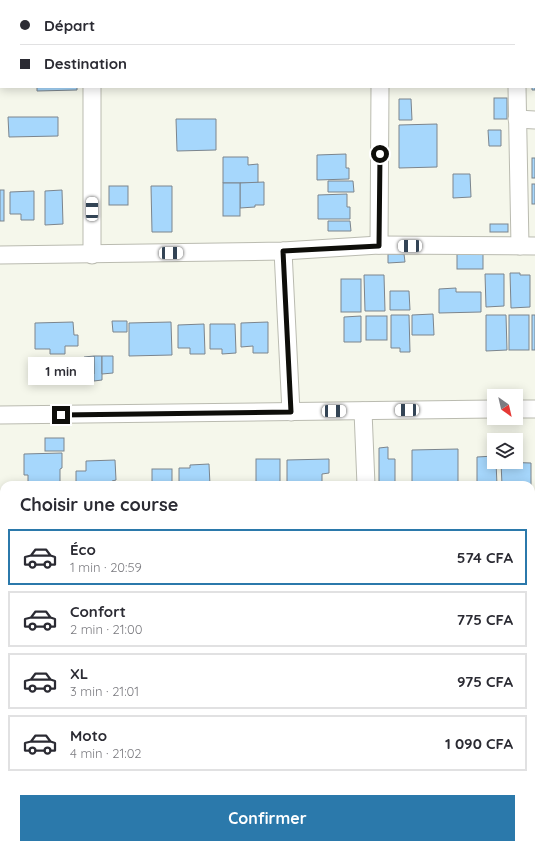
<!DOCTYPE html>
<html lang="fr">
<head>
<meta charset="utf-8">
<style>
	body { margin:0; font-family:Quicksand,sans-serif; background:#f2f2f3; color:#2b2b33; height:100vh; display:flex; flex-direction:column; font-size:15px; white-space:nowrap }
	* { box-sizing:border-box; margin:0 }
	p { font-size:13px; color:#7c7c81 }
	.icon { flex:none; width:22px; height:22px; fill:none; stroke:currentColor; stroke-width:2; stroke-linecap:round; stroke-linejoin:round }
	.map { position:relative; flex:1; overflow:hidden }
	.sheet { position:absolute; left:0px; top:481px; width:535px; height:368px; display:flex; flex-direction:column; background:#fff; border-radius:12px 12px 0 0; box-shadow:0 2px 10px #0003 }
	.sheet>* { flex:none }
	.banner { position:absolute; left:0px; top:0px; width:535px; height:88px; box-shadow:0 2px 10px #0003; display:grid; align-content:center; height:88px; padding:0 20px; background:#fff }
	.needle { width:26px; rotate:146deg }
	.controls { position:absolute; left:487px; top:389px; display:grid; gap:8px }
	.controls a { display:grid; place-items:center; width:36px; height:36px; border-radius:0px; background:#fff; box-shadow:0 2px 10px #0003; font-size:20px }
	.end { position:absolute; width:18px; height:18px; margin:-9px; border:5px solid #0e0e0a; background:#fff; box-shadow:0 0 0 2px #fff }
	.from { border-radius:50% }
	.bubble { position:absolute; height:28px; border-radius:0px; background:#fff; box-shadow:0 2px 10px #0003; font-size:13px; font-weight:700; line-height:28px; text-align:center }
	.car { position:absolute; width:12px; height:24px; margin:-12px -6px; border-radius:5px; box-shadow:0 0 3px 1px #0007; background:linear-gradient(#fff 24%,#345 0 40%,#fff 0 76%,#345 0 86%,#fff 0) }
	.banner b { display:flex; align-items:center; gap:14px; height:38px; font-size:15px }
	.banner b+b { border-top:1px solid #e1e1e2 }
	.banner i { width:10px; height:10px; background:#2b2b33 }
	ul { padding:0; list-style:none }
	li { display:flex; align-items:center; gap:12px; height:56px; margin:0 8px 6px; padding:0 12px; border:2px solid #e1e1e2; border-radius:0px }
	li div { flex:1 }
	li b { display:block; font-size:15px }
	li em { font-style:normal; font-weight:700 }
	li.active { border-color:#2b79ab }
	li>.icon { width:36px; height:36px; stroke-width:1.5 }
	h2 { padding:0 20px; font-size:18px; line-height:48px }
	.primary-button { display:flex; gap:8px; margin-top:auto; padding:8px 20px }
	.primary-button a { flex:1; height:46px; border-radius:0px; background:#2b79ab; color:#fff; font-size:16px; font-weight:700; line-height:46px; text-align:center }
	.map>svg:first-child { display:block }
	.building { fill:#a6d7fc; stroke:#7c858d }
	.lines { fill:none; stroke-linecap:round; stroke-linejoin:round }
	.minor-casing { stroke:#babbb0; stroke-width:19 }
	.minor { stroke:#fff; stroke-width:17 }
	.route { stroke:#0e0e0a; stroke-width:5 }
</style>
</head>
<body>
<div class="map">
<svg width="535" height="849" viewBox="0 0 535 849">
	<rect width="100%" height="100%" fill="#f5f7eb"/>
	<!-- building -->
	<g class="building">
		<rect x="343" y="0" width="56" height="1"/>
		<path d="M0 2H1L0 42Z"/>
		<path d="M534 13H535L534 42Z"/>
		<path d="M534 59 535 90H532V87H534Z"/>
		<path d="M37 87H77V90L37 91Z"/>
		<rect x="494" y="98" width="13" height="21"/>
		<path d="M399 99H411L412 120H399Z"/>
		<path d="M8 117H58V136L9 137Z"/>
		<path d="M176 119H216V150L177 151Z"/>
		<path d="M437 124V167L399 168V125Z"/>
		<path d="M488 130H501V146H489Z"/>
		<path d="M346 154V168H349V179L317 180V155Z"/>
		<path d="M223 157H248V165L258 164V183H223Z"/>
		<rect x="532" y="158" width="3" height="20"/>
		<path d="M453 174H470L471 197 453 198Z"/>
		<path d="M328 181H353L354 192H328Z"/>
		<path d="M264 182V205H255V207L240 208V183Z"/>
		<rect x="223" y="183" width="17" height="33"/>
		<rect x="532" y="184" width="3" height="20"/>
		<rect x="109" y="186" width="19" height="19"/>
		<path d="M151 186H172V232H152Z"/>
		<rect x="0" y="190" width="4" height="31"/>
		<path d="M62 190 63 224 45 225V191Z"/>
		<path d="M34 191V220H21V214H10V192Z"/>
		<path d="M347 194V207H350V219H318V195Z"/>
		<path d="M328 221H350L351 231H328Z"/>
		<rect x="490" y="224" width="18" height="8"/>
		<path d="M388 254H404L405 262 388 263Z"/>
		<rect x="457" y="254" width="26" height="15"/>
		<path d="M510 273H520V275H530V307L511 308Z"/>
		<path d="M485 274H504V306L486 307Z"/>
		<path d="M364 275H384L385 311H365Z"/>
		<rect x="341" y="279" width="20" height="33"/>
		<path d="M456 288V292H481V312L439 313V289Z"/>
		<path d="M390 291H409L410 310H390Z"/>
		<path d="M433 314 434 335H412V315Z"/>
		<path d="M391 315H409L410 352H400V348H391Z"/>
		<path d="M486 315H506L507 350 486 351Z"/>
		<rect x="509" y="315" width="20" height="35"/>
		<rect x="532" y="315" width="3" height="35"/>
		<path d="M361 316V342H344V317Z"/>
		<rect x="366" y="316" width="21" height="24"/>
		<path d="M112 321H127V332H113Z"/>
		<path d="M73 322 74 335H78V346H65V354H50V349H35V323Z"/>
		<path d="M171 322 172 355 129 356V323Z"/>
		<path d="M268 322V353H253V346L241 347V323Z"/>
		<path d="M204 324 205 354H190V348H178V325Z"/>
		<path d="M210 324H235L236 353 222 354V349H210Z"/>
		<path d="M94 356H102V380L94 381Z"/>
		<path d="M94 356V374H84V357Z"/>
		<path d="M102 356H113V373L102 374Z"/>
		<path d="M33 366H41V380L33 381Z"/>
		<rect x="45" y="438" width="19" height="13"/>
		<path d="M388 447V459H395V485H379V448Z"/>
		<path d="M458 449V485H412V450Z"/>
		<path d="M62 453V468L60 469V485H28V475H24V454Z"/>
		<path d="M494 456V462H496L497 485H477V457Z"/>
		<rect x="256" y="459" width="24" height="26"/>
		<path d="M329 459V473L322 474V485H287V460Z"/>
		<path d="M115 460 116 480 112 481V485H76V471H86V461Z"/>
		<path d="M501 462 531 463V485H502Z"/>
		<path d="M209 464 210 485H179V468H190V465Z"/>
		<rect x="152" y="469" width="20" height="16"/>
		<rect x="531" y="567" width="4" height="17"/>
		<rect x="0" y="599" width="4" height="16"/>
		<rect x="531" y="617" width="4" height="19"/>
		<rect x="531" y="636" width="4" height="21"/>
		<rect x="531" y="709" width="4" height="16"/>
		<path d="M0 721 4 725V749L0 753Z"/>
		<rect x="531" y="734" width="4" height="20"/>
		<rect x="531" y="806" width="4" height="17"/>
		<path d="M531 830H535V848H519V845H531Z"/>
		<rect x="7" y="845" width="57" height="4"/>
		<rect x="228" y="845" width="19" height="4"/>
		<path d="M329 845H354V849H325L329 848Z"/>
		<rect x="377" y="845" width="18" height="4"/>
		<rect x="430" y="845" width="15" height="3"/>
		<rect x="454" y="845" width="27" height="3"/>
		<rect x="198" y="846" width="28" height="3"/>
	</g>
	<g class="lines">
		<defs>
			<g id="minor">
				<path d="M92 0V1"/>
				<path d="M517 0V1"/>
				<path d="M517 87 520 246"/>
				<path d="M517 119 535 120"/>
				<path d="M379 245 380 87"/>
				<path d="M283 251 291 412"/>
				<path d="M0 255 283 251 379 245 535 246"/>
				<path d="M92 255V87"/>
				<path d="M516 409H535"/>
				<path d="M363 411 366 485"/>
				<path d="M0 415 494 409"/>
				<path d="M531 561H535"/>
				<path d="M0 563H4"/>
				<path d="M531 679H535"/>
				<path d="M0 683H4"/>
				<path d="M531 798H535"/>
				<path d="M168 845V849"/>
				<path d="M286 845V849"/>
			</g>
		</defs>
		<!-- minor casing -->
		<use href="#minor" class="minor-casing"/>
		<!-- minor -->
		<use href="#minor" class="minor"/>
	</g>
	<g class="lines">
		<!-- route -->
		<path class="route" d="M61 415 291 412 283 251 379 246 380 154"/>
	</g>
</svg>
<div class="controls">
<a><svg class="needle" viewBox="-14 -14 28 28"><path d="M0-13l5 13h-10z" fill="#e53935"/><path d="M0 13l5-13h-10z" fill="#7c7c81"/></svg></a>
<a><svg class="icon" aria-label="layers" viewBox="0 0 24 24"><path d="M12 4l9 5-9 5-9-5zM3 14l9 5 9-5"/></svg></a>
</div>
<i class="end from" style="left:380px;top:154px"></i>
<i class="end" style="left:61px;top:415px"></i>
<div class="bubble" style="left:28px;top:357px;width:66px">1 min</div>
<i class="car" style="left:92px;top:209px;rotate:0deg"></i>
<i class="car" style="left:410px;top:246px;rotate:270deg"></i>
<i class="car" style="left:171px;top:253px;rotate:89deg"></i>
<i class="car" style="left:407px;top:410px;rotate:269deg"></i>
<i class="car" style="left:334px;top:411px;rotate:89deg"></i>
<div class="banner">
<b><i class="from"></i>Départ</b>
<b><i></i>Destination</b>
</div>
<section class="sheet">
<h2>Choisir une course</h2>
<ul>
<li class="active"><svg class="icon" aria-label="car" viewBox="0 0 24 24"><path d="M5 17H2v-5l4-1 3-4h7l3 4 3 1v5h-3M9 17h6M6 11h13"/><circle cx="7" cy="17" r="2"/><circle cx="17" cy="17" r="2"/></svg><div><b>Éco</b><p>1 min · 20:59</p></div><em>574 CFA</em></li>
<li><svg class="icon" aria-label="car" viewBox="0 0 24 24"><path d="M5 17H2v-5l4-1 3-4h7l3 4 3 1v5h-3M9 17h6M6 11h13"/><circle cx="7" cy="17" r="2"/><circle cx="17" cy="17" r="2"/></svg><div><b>Confort</b><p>2 min · 21:00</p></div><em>775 CFA</em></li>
<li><svg class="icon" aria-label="car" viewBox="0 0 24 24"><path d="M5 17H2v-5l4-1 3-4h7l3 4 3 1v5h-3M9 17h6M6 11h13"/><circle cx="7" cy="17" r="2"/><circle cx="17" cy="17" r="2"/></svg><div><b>XL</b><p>3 min · 21:01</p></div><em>975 CFA</em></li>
<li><svg class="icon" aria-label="car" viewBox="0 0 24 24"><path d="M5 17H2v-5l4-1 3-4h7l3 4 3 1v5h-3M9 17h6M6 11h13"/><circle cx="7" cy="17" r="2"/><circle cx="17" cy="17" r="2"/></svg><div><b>Moto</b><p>4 min · 21:02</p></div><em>1 090 CFA</em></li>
</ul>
<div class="primary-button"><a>Confirmer</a></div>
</section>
</div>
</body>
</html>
